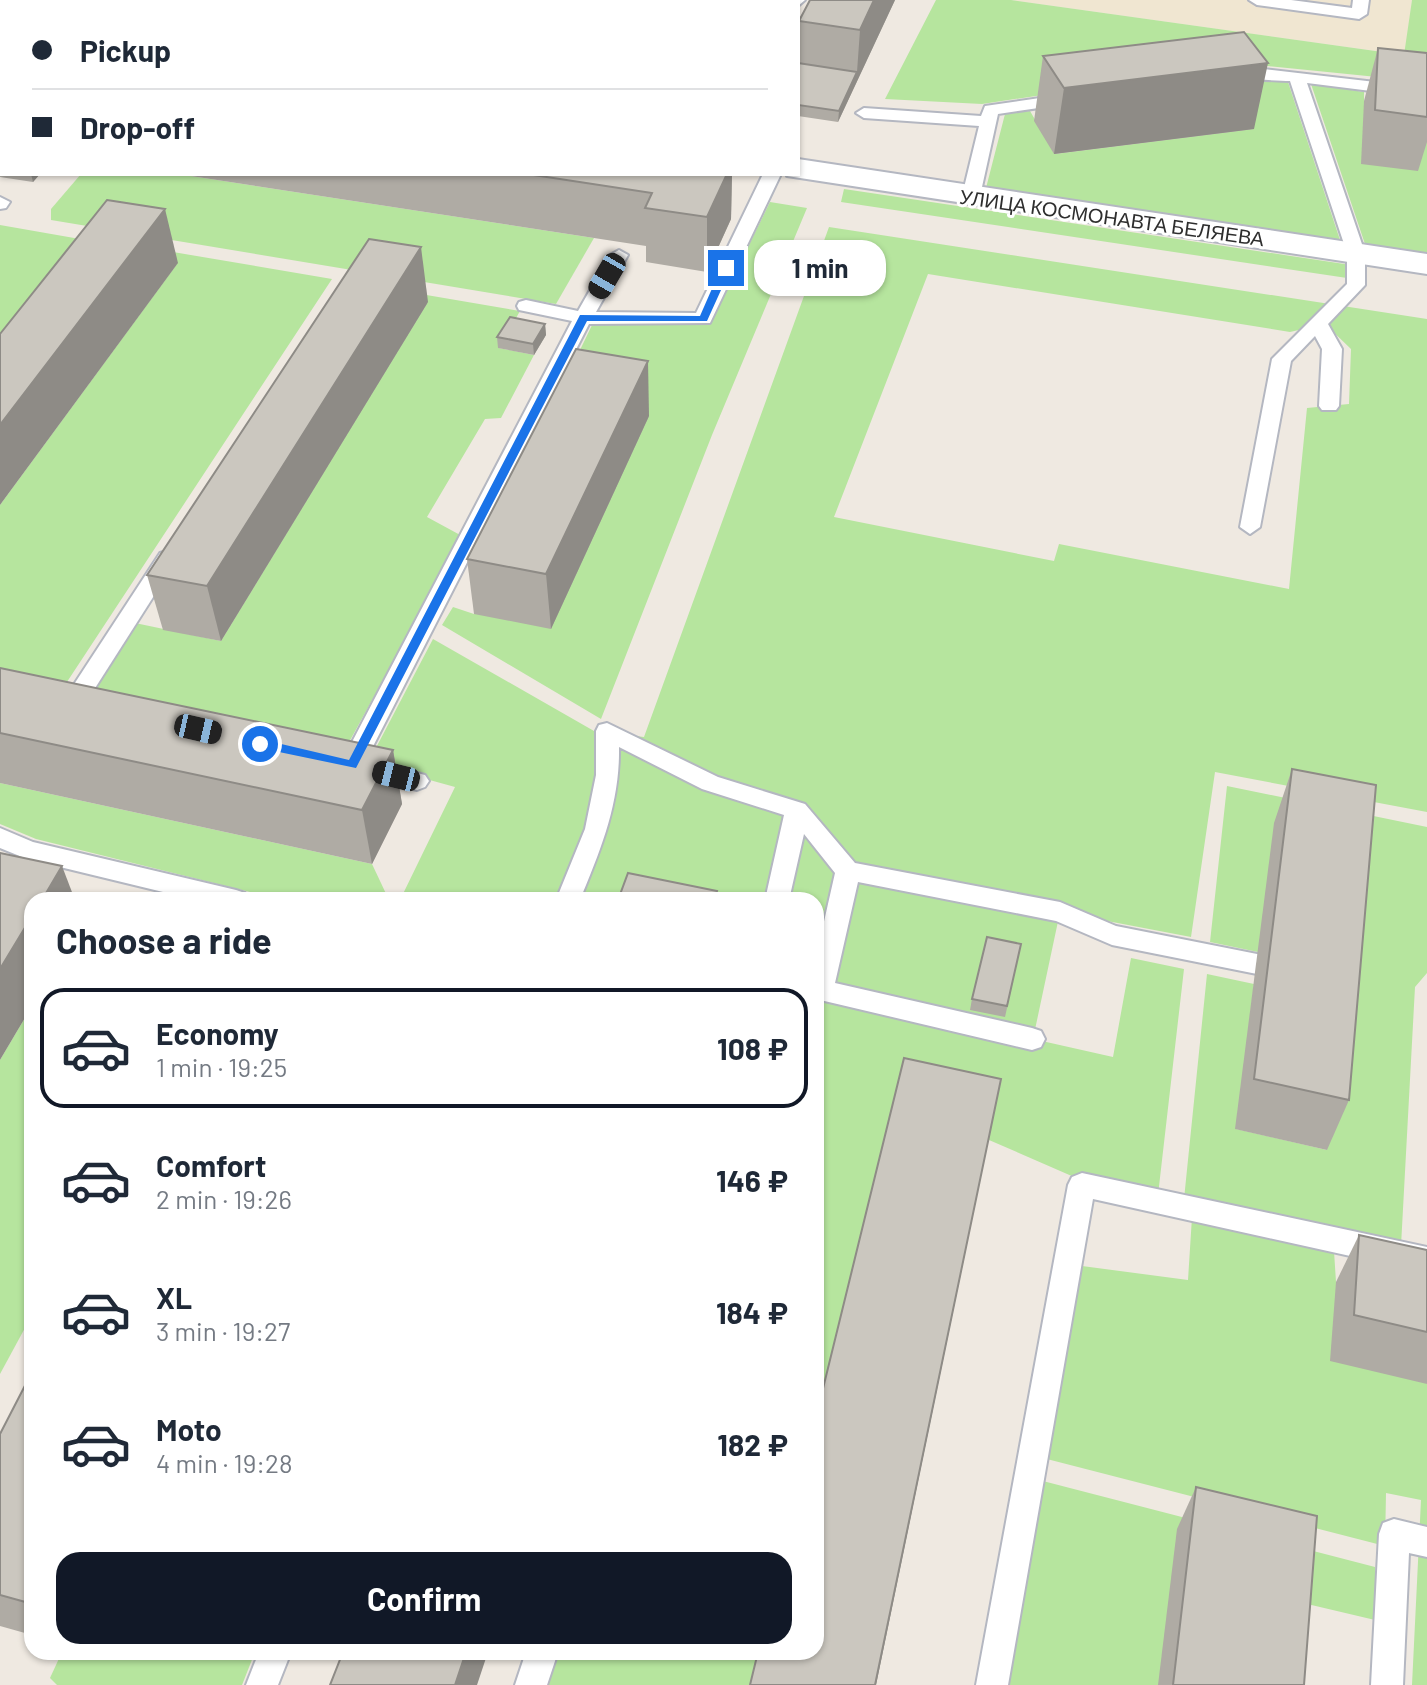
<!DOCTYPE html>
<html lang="en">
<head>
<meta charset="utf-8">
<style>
	body { margin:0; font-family:Barlow,sans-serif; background:#f2f2f3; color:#1f2937; height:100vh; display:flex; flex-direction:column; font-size:30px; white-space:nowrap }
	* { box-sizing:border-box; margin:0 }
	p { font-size:26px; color:#747a83 }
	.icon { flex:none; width:44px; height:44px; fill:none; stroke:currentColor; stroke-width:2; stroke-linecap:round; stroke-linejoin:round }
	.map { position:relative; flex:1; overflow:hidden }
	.side { position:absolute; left:24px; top:892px; width:800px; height:768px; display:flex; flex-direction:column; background:#fff; border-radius:24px; box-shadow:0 2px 6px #0004 }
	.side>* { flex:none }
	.top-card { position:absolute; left:0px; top:0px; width:800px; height:176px; box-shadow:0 2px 6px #0004; display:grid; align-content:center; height:176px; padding:0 32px; background:#fff }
	.end { position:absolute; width:36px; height:36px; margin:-18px; border:10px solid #1a73e8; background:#fff; box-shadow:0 0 0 4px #fff }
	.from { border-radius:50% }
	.bubble { position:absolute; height:56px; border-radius:24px; background:#fff; box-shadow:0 2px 6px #0004; font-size:26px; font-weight:700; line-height:56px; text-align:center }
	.car { position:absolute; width:24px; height:48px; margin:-24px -12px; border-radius:10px; box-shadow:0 0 6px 2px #0007; background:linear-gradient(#222 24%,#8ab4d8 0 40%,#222 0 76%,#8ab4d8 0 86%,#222 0) }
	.top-card b { display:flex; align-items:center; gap:28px; height:76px; font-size:30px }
	.top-card b+b { border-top:2px solid #e0e1e3 }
	.top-card i { width:20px; height:20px; background:#1f2937 }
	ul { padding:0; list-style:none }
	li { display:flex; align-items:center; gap:24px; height:120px; margin:0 16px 12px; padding:0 16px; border:4px solid transparent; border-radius:24px }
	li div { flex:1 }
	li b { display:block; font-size:30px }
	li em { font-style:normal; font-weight:700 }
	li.selected { border-color:#111827 }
	li>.icon { width:72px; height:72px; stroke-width:1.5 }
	h2 { padding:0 32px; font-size:36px; line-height:96px }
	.button { display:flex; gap:16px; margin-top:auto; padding:16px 32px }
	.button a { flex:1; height:92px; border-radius:24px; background:#111827; color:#fff; font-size:32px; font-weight:700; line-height:92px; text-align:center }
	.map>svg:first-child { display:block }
	.education { fill:#f0e6d1 }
	.green { fill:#b6e59e; fill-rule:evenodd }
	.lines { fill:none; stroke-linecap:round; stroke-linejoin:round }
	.service-casing { stroke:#b4b7c1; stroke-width:4 }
	.minor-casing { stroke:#b4b7c1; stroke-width:4 }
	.service { fill:#fff; fill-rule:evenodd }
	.minor { fill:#fff; fill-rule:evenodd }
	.wall { fill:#afaba4 }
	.shaded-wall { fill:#8e8b86 }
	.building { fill:#cbc7bf; stroke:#8e8b86; stroke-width:2 }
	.route { fill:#1a73e8 }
	.labels { text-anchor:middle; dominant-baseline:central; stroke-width:6; stroke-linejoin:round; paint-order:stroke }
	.far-street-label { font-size:20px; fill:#2e2e2e; stroke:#fff }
</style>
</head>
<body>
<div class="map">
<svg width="1427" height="1685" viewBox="0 0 1427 1685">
	<rect width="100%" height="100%" fill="#efe9e1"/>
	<!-- education -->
	<path class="education" d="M1011 0H1412L1405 55Z"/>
	<!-- green -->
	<g class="green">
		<path d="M936 0H1011L1404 55 1412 0H1427V82L1248 64 982 104 885 99Z"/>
		<path d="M1246 79 1288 82 1340 240 986 188 1005 114 1030 111 1055 154 1253 129Z"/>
		<path d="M1311 84 1364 92V101L1427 137V253L1365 244Z"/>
		<path d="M81 174H178L594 238 556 304 51 220V209Z"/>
		<path d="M844 189 1351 265 1347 278 841 202Z"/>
		<path d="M770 202 807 208 712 435 601 719 442 625 453 607 474 614 555 402 593 323 710 324Z"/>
		<path d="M0 225 97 242 0 367Z"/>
		<path d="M829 227 1427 319V812L1215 772 1191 937 1060 912 1033 1039 1113 1057 1131 958 1184 969 1158 1195 1074 1177 989 1140 816 1450V900H400L455 787 368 763 433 639 594 731 644 737ZM928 274 1290 332 1325 324 1351 349 1349 404 1307 408 1289 589 1059 544 1054 561 834 517Z"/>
		<path d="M120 243 332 279 63 688 0 754V505L177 264Z"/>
		<path d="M362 284 520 311 499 348 534 355 501 418 485 419 427 517 462 536 342 755 89 695 135 623 221 641 427 302Z"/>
		<path d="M0 783 372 864 389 900H282L36 839 0 824Z"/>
		<path d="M1227 786 1427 827V973L1415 987 1401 1246 1184 1199 1207 974 1254 984 1236 1129 1327 1150 1258 952 1210 942Z"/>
		<path d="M32 1006V1315L0 1374V1060Z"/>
		<path d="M1192 1217 1334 1251 1336 1282 1427 1384V1685H1412L1421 1500 1386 1493 1385 1546 1043 1458 1082 1266 1188 1280Z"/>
		<path d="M1039 1480 1375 1567V1620L1303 1603 1158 1685H1002Z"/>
		<path d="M62 1652H255L242 1685H57L50 1678Z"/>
		<path d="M551 1652H767L759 1685H540Z"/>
	</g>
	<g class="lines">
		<defs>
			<g id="service">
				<path d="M789 0H805L798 6V2Z"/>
				<path d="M1249 0H1291L1352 8 1353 0H1369L1367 14 1359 19 1257 5Z"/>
				<path d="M1247 67 1427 88V98L1307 83 1365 253V285L1328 324 1342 349 1339 406 1336 410H1322L1319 406 1322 349 1315 336 1291 361 1260 527 1250 534 1240 527 1272 359 1347 284V253L1290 81C1276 80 1233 80 1226 74L1228 71Z"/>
				<path d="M1067 94 1075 99 1073 103 998 114 980 196 971 201 962 196 979 126 864 118 856 113 864 108 981 116 985 106Z"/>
				<path d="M763 174H781L710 323 589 324 366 760 425 775 429 781 425 787 417 790 344 771 340 765 572 321 519 310 517 306 519 302 526 300 578 311 610 255 619 250 628 255 596 312 696 313Z"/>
				<path d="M0 197 10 202 6 208 0 209Z"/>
				<path d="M167 551 174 553 178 558 83 707H67L64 701 67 695 160 553Z"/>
				<path d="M607 723 718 777 805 804 855 863 1060 902 1116 926 1257 954 1266 957 1270 964 1266 971 1257 974 1112 945 1056 921 858 882 835 983 1032 1028 1041 1031 1045 1039 1041 1047 1032 1050 816 999V957L835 873 804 834 789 900H765L784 815 702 789 619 747C620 803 601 849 580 900H556L585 829 596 775V731L599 725Z"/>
				<path d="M0 828 33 842 236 890 245 893 248 900H196L27 859 0 848Z"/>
				<path d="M1082 1173 1427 1247V1273L1093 1199 1008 1685H976L1068 1185 1072 1177Z"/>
				<path d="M1394 1519 1427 1527V1557L1409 1553 1403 1685H1371L1379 1534 1383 1523Z"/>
				<path d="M259 1652H291L278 1685H246Z"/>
				<path d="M526 1652H558L547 1685H515Z"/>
			</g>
			<g id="minor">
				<rect x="0" y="41" width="2" height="18"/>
				<path d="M798 159 1427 254V274L787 176 798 174Z"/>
			</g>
		</defs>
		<!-- service casing -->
		<use href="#service" class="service-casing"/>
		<!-- minor casing -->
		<use href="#minor" class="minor-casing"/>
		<!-- service -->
		<use href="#service" class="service"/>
		<!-- minor -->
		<use href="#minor" class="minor"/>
	</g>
	<!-- wall -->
	<g class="wall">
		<path d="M70 0H130L128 2H71Z"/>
		<path d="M200 0H528L542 2H201Z"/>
		<path d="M895 0 838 122 798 116 799 21Z"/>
		<path d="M1378 48 1427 53V142L1418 171 1361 164 1364 101Z"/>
		<path d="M1043 56 1254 129 1054 154 1034 121Z"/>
		<path d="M2 74V174H40L33 182 0 177V77Z"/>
		<path d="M178 174H732L731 219 707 272 646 262V246Z"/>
		<path d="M428 302 221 641 163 630 147 575Z"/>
		<path d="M545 324 546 335 534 355 498 348 497 337Z"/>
		<path d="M649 416 551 629 474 614 467 559Z"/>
		<path d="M0 669 393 750 402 804 372 864 0 783Z"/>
		<path d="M1292 769 1349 1100 1327 1150 1235 1129 1274 823Z"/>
		<path d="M1021 944 1005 1017 970 1010 972 999Z"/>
		<path d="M1359 1235 1427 1250V1384L1330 1361 1336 1282Z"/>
		<path d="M32 1372V1635L0 1626V1434Z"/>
		<path d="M1196 1487 1304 1685H1158L1177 1529Z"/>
	</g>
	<!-- shaded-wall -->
	<g class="shaded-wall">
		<path d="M115 0H130L128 2H115Z"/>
		<path d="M874 0H895L838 122 839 111 857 72 860 30Z"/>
		<path d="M1268 63 1254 129 1054 154 1064 88Z"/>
		<path d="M31 174H40L33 182Z"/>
		<path d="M727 174H732L731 219 707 272V217Z"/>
		<path d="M165 209 178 263 0 505V425Z"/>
		<path d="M421 247 428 302 221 641 207 586Z"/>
		<path d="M545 324 546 335 534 355 533 344Z"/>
		<path d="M648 361 649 416 551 629 546 574Z"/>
		<path d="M393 750 402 804 372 864 362 810Z"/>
		<path d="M62 866 75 900H42Z"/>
		<path d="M32 916V1006L0 1060V969Z"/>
		<path d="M1001 1079 876 1685H875Z"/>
		<path d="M466 1652H488L477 1685H455Z"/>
	</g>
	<!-- building -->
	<g class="building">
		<path d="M339 0H528L542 2H352Z"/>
		<path d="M810 0H874L860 30 799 21Z"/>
		<path d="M1244 32 1268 63 1064 88 1043 56Z"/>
		<path d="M1378 48 1427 53V117L1375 110Z"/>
		<path d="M798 63 857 72 839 111 798 105Z"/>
		<path d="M2 74V108L0 107V77Z"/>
		<path d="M0 148 2 149V166H0Z"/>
		<path d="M527 174H727L707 217 645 208 652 193Z"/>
		<path d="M107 200 165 209 0 425V334Z"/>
		<path d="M369 239 421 247 207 586 147 575Z"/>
		<path d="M510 317 545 324 533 344 497 337Z"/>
		<path d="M576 349 648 361 546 574 467 559Z"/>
		<path d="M0 668 393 750 362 810 0 733Z"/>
		<path d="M1292 769 1376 785 1349 1100 1254 1079Z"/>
		<path d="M0 853 62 866 42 900H32V916L0 969Z"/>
		<path d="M628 873 717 891 714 900H618Z"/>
		<path d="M987 937 1021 944 1007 1006 972 999Z"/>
		<path d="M904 1058 1001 1079 875 1685H750L758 1652H816V1417Z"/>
		<path d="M1359 1235 1427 1250V1332L1354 1315Z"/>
		<path d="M32 1372V1598L29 1603 0 1595V1434Z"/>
		<path d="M1196 1487 1317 1516 1304 1685H1173Z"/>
		<path d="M343 1652H466L455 1685H330Z"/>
	</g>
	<!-- route -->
	<path class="route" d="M726 265 731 268 707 321H587L356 768 255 747 254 744 260 739 349 760 580 315 700 316 721 268Z"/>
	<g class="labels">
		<!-- far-street labels -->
		<g class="far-street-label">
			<text transform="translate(1112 217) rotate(8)">УЛИЦА КОСМОНАВТА БЕЛЯЕВА</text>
		</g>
	</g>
</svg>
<i class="end from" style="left:260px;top:744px"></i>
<i class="end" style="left:726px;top:268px"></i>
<div class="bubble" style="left:754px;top:240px;width:132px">1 min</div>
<i class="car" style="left:607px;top:276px;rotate:210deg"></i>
<i class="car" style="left:198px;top:729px;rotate:103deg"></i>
<i class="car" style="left:396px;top:776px;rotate:284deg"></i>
<div class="top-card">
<b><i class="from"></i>Pickup</b>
<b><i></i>Drop-off</b>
</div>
<section class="side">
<h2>Choose a ride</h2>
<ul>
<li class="selected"><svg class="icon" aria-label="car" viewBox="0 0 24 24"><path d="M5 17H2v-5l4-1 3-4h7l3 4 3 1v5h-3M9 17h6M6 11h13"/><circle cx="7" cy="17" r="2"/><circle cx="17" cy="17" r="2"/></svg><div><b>Economy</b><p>1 min · 19:25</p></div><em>108 ₽</em></li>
<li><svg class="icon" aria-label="car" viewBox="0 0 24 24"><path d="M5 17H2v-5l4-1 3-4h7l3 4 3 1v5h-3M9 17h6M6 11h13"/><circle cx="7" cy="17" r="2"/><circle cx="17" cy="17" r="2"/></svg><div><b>Comfort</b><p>2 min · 19:26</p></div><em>146 ₽</em></li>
<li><svg class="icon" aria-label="car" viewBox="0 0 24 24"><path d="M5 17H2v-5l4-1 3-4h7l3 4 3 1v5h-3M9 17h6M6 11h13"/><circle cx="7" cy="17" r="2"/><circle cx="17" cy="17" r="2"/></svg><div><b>XL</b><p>3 min · 19:27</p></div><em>184 ₽</em></li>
<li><svg class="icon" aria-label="car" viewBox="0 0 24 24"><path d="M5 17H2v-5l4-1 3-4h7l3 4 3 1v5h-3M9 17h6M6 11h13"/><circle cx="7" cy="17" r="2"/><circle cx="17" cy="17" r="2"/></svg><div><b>Moto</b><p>4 min · 19:28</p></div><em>182 ₽</em></li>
</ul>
<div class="button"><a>Confirm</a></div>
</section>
</div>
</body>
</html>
